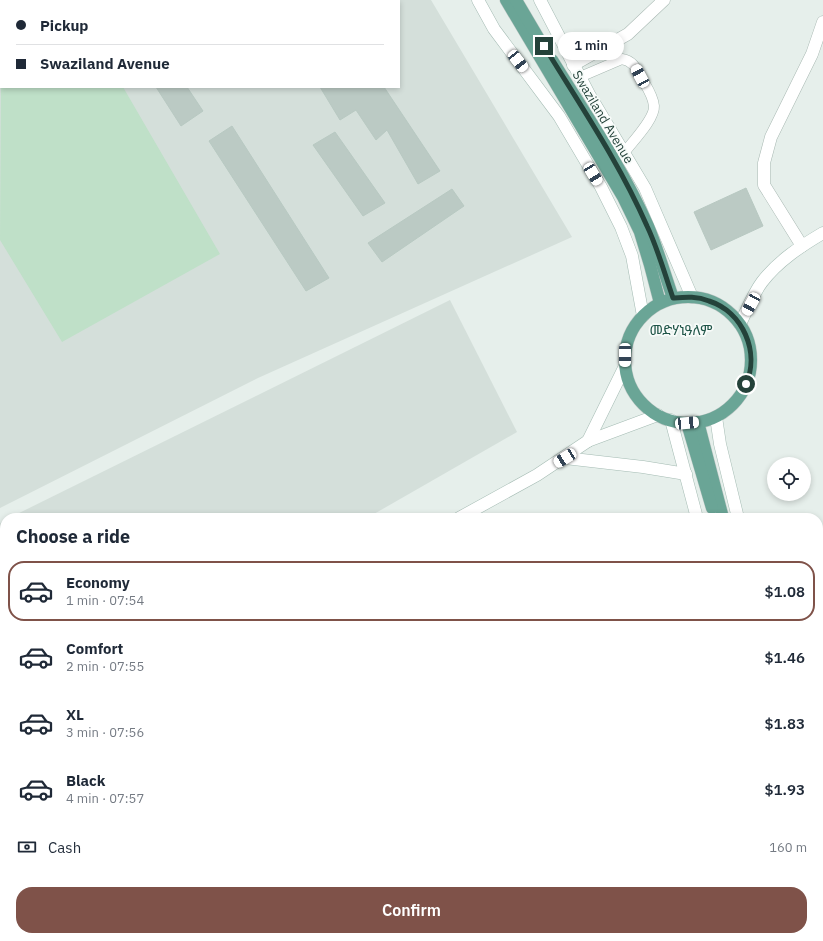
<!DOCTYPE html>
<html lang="en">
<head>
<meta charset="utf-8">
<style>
	body { margin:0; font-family:"IBM Plex Sans","Noto Sans Ethiopic",sans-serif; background:#f6f6f7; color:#1f2937; height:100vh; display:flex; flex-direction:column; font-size:15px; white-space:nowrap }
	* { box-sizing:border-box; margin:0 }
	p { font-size:13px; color:#747a83 }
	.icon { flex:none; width:22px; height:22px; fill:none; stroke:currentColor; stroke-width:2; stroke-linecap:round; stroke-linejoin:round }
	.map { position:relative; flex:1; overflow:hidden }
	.side { position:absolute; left:0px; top:513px; width:823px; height:428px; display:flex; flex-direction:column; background:#fff; border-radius:16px 16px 0 0; box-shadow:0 2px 6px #0003 }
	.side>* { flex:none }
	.banner { position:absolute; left:0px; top:0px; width:400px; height:88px; box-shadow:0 2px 6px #0003; display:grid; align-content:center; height:88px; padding:0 16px; background:#fff }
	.controls { position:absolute; left:767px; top:457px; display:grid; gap:8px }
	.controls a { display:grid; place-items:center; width:44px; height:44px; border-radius:50%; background:#fff; box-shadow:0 2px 6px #0003; font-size:20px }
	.end { position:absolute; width:18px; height:18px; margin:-9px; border:5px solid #24423a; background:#fff; box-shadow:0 0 0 2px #fff }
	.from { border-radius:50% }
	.bubble { position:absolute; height:28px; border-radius:14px; background:#fff; box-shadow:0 2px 6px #0003; font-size:13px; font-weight:600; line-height:28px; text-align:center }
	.car { position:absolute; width:12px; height:24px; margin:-12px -6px; border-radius:5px; box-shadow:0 0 3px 1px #0007; background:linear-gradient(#fff 24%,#345 0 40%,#fff 0 76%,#345 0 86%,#fff 0) }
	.banner b { display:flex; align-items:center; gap:14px; height:38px; font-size:15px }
	.banner b+b { border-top:1px solid #e0e1e3 }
	.banner i { width:10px; height:10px; background:#1f2937 }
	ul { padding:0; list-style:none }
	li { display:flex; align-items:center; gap:12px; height:60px; margin:0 8px 6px; padding:0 8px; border:2px solid transparent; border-radius:16px }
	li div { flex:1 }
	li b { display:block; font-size:15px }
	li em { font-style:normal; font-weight:600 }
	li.selected { border-color:#7f5249 }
	li>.icon { width:36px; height:36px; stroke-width:1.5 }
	h2 { padding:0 16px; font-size:18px; line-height:48px }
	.pay { display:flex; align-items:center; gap:10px; height:44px; padding:0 16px; font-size:15px }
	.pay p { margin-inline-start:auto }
	.action { display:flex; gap:8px; margin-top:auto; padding:8px 16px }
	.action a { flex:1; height:46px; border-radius:16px; background:#7f5249; color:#fff; font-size:16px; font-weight:600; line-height:46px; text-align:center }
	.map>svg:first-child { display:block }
	.built { fill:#d4dfda; fill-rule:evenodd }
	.green { fill:#bfe0c8 }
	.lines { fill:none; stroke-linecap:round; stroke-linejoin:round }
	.river { stroke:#8ec9d4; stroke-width:31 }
	.building { fill:#bbcac4; stroke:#b8c9c2 }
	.lane-casing { stroke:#a8b8b2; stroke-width:11 }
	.street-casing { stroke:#a8b8b2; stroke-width:13 }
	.secondary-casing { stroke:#a4bbb3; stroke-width:13 }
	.primary-casing { stroke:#c2cac8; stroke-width:13 }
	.lane { stroke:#fff; stroke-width:10 }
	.street { stroke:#fff; stroke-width:12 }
	.secondary { stroke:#fff; stroke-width:12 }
	.primary { stroke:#6aa596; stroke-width:12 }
	.route { stroke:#24423a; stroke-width:5 }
	.labels { text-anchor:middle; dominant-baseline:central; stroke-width:3.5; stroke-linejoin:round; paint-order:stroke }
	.street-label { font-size:13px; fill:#24423a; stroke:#f7fbf9 }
	.neighbourhood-label { font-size:14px; fill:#1f5548; stroke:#f7fbf9 }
</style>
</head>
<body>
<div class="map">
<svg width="823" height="941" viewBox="0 0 823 941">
	<rect width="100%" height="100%" fill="#e6efeb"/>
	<!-- built -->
	<g class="built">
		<path d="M0 0H431L572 237 258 378 0 508ZM1 1H399V87H1Z"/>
		<path d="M450 300 517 432 367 518H9Z"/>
		<path d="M5 520V624L0 626V523Z"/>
	</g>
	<!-- green -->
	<path class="green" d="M1 80V87H123L220 254 62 342 0 240Z"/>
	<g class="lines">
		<!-- river -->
		<g class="river">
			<path d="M818 577 823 547"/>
			<path d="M498 941 499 936"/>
		</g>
	</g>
	<!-- building -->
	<g class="building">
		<path d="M156 87H187L203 111 181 126Z"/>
		<path d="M320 87H384L440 171 418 184 387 130 376 140 356 110 340 120Z"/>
		<path d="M232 126 329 278 306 291 209 141Z"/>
		<path d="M335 132 385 203 363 216 313 145Z"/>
		<path d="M746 188 763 226 711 250 694 212Z"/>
		<path d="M452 189 464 206 382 262 368 243Z"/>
	</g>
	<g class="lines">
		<defs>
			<path id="lane" d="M580 77 622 59C633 61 636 68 641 77 646 86 653 95 654 106 655 119 632 142 624 153"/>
			<g id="street">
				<path d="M573 65 628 34 664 0"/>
				<path d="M802 246 764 185V163L771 137 812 54 823 22"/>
				<path d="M0 876 5 889"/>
				<path d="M24 936 26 941"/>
				<path d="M156 936 158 941"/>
				<path d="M400 937 401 941"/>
				<path d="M202 941 212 936"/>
			</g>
			<g id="secondary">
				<path d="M478 0 494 29 559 116 601 187 621 227 632 256 643 316"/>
				<path d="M540 0 589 94 645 188 692 297"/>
				<path d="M740 324C747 310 753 294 762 282 778 261 801 246 823 233"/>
				<path d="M716 417 720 444 738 518"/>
				<path d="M671 420 697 518"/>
				<path d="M588 441 625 366"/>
				<path d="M565 458 643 467 686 474"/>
				<path d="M459 518 537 475 588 441 658 415"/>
				<path d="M818 726 823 735"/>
				<path d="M0 731 5 730"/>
				<path d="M818 798 823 805"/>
				<path d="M818 828 823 818"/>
				<path d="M764 941 766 936"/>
			</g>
			<g id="primary">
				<path d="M506 0 623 197 640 232 650 265 660 303"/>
				<path d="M516 0 539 39"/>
				<path d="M552 60C586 115 622 167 648 226 658 250 665 275 673 298"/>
				<circle cx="688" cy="360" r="63"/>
				<path d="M698 422 723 518"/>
				<path d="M687 423 712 508"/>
				<path d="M818 755 823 763"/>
				<path d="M818 770 823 778"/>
			</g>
		</defs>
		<!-- lane casing -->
		<use href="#lane" class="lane-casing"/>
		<!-- street casing -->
		<use href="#street" class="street-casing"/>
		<!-- secondary casing -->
		<use href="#secondary" class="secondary-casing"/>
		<!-- primary casing -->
		<use href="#primary" class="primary-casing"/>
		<!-- lane -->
		<use href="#lane" class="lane"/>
		<!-- street -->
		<use href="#street" class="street"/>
		<!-- secondary -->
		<use href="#secondary" class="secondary"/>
		<!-- primary -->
		<use href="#primary" class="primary"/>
	</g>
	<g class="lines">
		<!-- route -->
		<path class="route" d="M544 46C580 105 619 162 647 226 658 249 665 275 673 298 686 297 697 296 709 301 743 312 760 352 746 384"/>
	</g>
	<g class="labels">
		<!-- street labels -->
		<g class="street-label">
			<text transform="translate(603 117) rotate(59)">Swaziland Avenue</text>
		</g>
		<!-- neighbourhood labels -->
		<g class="neighbourhood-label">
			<text x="681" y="330">መድሃኒዓለም</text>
		</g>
	</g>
</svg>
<div class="controls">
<a><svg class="icon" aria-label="locate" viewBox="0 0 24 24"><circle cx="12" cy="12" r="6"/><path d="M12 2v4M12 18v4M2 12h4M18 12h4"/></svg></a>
</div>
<i class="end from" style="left:746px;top:384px"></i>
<i class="end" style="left:544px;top:46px"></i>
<div class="bubble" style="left:558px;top:32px;width:66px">1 min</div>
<i class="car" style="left:518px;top:61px;rotate:142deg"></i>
<i class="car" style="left:640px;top:76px;rotate:332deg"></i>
<i class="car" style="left:593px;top:174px;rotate:149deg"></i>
<i class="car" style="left:751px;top:304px;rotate:209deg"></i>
<i class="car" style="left:625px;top:355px;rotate:180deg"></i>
<i class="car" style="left:687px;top:423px;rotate:85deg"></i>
<i class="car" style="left:565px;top:458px;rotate:238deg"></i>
<div class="banner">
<b><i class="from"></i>Pickup</b>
<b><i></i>Swaziland Avenue</b>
</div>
<section class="side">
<h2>Choose a ride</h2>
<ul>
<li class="selected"><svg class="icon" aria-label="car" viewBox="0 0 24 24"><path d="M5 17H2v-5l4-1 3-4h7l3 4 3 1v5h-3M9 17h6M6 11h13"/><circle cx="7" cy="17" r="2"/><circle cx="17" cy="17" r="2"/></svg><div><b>Economy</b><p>1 min · 07:54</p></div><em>$1.08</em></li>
<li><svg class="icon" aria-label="car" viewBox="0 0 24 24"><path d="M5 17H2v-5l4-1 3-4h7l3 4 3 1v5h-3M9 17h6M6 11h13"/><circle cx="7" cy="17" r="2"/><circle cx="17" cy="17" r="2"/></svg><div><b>Comfort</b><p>2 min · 07:55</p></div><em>$1.46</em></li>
<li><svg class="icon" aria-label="car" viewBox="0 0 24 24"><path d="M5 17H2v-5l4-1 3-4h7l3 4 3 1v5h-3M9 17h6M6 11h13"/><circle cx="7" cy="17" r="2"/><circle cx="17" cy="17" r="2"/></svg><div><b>XL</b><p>3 min · 07:56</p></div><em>$1.83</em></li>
<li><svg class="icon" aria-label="car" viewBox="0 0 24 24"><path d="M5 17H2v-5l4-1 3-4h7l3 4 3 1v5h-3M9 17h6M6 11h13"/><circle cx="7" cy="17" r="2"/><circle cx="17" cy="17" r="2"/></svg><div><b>Black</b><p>4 min · 07:57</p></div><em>$1.93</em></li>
</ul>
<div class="pay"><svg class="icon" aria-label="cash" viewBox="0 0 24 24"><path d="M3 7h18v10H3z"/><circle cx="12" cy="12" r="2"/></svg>Cash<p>160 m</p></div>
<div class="action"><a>Confirm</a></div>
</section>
</div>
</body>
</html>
